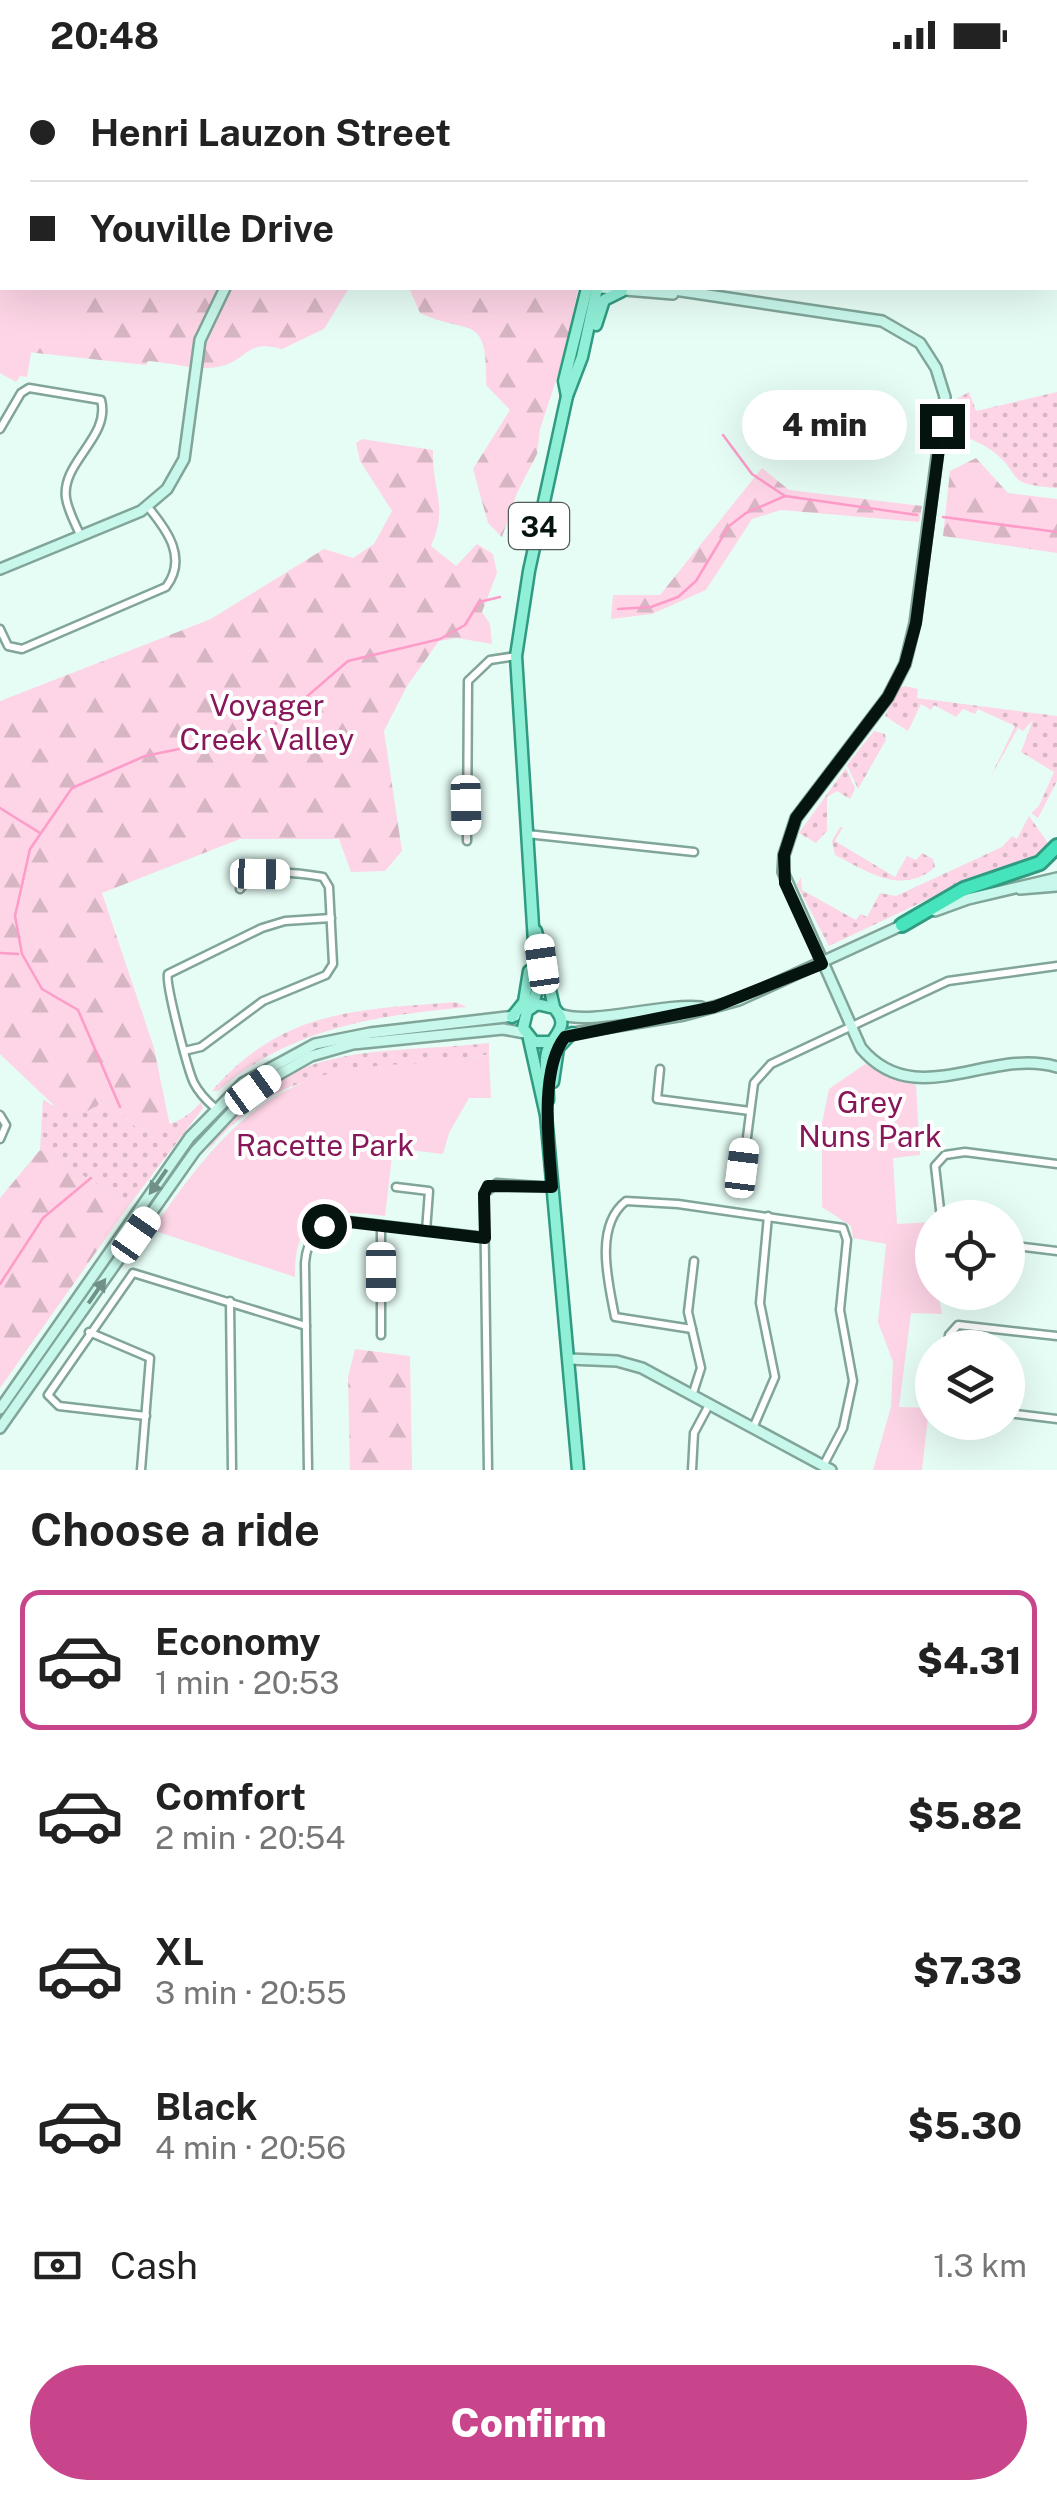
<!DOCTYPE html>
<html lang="en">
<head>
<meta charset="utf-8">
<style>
	body { margin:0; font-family:"Public Sans",sans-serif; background:#f2f2f2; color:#222; height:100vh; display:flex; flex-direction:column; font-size:38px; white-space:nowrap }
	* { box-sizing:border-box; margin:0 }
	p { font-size:32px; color:#767676 }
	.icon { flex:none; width:55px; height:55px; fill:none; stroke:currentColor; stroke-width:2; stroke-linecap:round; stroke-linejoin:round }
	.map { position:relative; height:1400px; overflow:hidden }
	.sheet { display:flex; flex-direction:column; background:#fff; flex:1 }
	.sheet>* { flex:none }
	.hud { position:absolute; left:0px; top:0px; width:1058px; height:220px; box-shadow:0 10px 40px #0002; display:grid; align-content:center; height:220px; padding:0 30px; background:#fff }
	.fabs { position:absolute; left:915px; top:1130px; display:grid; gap:20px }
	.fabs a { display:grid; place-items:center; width:110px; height:110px; border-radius:50%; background:#fff; box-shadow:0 10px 40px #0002; font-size:50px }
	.end { position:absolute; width:45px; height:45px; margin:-22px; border:12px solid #061410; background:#fff; box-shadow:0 0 0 5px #fff }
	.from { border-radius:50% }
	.bubble { position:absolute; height:70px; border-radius:35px; background:#fff; box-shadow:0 10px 40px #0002; font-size:32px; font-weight:800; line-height:70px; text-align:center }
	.car { position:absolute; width:30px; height:60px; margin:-30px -15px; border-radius:12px; box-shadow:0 0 8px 2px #0007; background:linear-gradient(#fff 24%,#345 0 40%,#fff 0 76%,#345 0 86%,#fff 0) }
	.hud b { display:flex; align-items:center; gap:35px; height:95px; font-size:38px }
	.hud b+b { border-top:2px solid #e0e0e0 }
	.hud i { width:25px; height:25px; background:#222 }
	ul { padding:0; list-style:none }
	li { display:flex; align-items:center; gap:30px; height:140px; margin:0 20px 15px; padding:0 10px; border:5px solid transparent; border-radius:20px }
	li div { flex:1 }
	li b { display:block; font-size:38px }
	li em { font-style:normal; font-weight:800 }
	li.active { border-color:#c9458b }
	li>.icon { width:90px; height:90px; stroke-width:1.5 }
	h2 { padding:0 30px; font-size:45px; line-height:120px }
	.pay { display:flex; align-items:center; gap:25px; height:110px; padding:0 30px; font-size:38px }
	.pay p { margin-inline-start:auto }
	.button { display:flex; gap:20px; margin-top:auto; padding:20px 30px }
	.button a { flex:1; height:115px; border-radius:60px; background:#c9458b; color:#fff; font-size:40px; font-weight:800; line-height:115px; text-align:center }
	.status { display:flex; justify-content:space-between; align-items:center; height:70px; padding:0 50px; background:#fff; direction:ltr }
	.status svg { height:28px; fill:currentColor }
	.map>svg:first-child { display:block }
	.grass { fill:url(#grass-dots) }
	.forest { fill:url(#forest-firs) }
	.green { fill:#fdd5e6 }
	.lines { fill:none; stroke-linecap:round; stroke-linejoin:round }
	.stream { stroke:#fd9bc9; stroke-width:2.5 }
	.street-casing { stroke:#81a599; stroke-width:11 }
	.secondary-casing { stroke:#81a599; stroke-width:14 }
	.primary-casing { stroke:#309b80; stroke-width:15 }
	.highway-casing { stroke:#309b80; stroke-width:18 }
	.street { stroke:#fff; stroke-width:6 }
	.secondary { stroke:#c8f7eb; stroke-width:9 }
	.primary { stroke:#90efd7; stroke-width:10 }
	.highway { stroke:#46e4bc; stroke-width:12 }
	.oneway { fill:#719188 }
	.route { stroke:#061410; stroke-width:12 }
	.labels { text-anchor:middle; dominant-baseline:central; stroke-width:8; stroke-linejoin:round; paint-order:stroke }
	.shield { fill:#fff; stroke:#515a58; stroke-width:2.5 }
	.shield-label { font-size:28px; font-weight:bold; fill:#061410 }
	.park-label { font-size:30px; fill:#881759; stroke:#fff }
</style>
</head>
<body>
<div class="status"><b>20:48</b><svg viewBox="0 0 49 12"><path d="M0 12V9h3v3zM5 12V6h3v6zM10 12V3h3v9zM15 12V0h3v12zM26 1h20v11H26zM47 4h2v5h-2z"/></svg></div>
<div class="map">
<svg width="1057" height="1400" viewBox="0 0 1057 1400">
	<defs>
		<pattern id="grass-dots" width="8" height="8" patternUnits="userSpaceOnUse" patternTransform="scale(2.5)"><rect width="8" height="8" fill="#fdd5e6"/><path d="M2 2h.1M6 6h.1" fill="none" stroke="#d7b6c4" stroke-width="1.8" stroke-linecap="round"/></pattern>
		<pattern id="forest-firs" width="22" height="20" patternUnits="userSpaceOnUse" patternTransform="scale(2.5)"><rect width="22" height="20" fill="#fdd5e6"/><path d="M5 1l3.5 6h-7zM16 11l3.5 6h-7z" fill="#d7b6c4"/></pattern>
	</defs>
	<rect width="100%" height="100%" fill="#e6fdf5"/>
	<!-- grass -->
	<g class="grass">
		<path d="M658 0H1057V160L1055 2Z"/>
		<path d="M969 322 976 341 1057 322V418C1001 414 1025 405 991 380 978 370 963 369 951 355V332Z"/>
		<path d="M905 616 918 619 917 628 1057 646V711L1038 748 1031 743 1039 736 1054 702 1021 682 1033 650 1023 661 1018 658 990 708 1015 656 978 639 975 644 963 639 956 647 934 635 931 640 921 634 908 661 885 646 899 618Z"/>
		<path d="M874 661 885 664 886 670 858 719 847 695Z"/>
		<path d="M846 698 855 719 850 729 837 721 827 727V761L816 773 799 763Z"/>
		<path d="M1029 746 1050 776 1038 787 956 816 829 876 797 815 801 807 802 820 856 850 860 844 867 847 880 823 896 826 1002 777 1012 766 1017 769Z"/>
		<path d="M840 757H843L835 771 895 807 907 786 916 790 922 783 933 789 935 797C903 826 868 802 835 785L832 771Z"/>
		<path d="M456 932 467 937C374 946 290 958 218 1021H212C283 939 356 940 456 932Z"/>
		<path d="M489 973V984C373 1013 296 974 204 1085 282 967 367 986 489 973Z"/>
		<path d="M43 1029C67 1047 81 1046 106 1030L138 1059C167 1056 182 1054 201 1032L203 1038 130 1134 40 1080Z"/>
	</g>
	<!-- forest -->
	<g class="forest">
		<path d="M0 0H447L2 2V218H349L324 259 282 279C247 269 250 288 222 296 202 302 168 292 148 291L146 295 0 279Z"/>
		<path d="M409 218H578L566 280 540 359 537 384 517 423 502 467 488 453 473 399 510 340 486 315C488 241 469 266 420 243Z"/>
		<path d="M362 369 433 380C432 423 449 436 431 476L456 496 477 474 493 484 497 503 482 542 490 554 492 574 457 568 439 571 407 616 384 661 402 781 385 801 351 802 339 769H240L102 823 154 978 170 1056 138 1059 106 1030 86 1042 62 1043 0 984V631L211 549 324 479 353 488 374 474 392 441 360 391 356 373Z"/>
		<path d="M976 388 1008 423 1057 429V483L943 466 950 401Z"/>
		<path d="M762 398 789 420 922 436 919 452 781 440 752 449 706 520 652 544 611 549 613 525H660Z"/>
		<path d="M40 1080 130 1134 0 1318V1128Z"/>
		<path d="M355 1279 410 1286 412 1400H350L348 1307Z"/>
	</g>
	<!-- green -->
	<g class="green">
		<path d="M88 222 78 284 32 277 27 307 20 306 16 312 0 303V233L5 225Z"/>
		<path d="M489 984 491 1028H469L449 1063 443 1084 393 1078 385 1146C330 1139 294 1139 295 1207L152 1160C206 1083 257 1011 358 998 402 992 447 995 489 984Z"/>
		<path d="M865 994 887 1007 916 1015 920 1085 893 1088 897 1154 932 1152V1222L938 1223 942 1244 911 1243 899 1337 929 1338 922 1400H873L891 1337 893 1292 878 1252 886 1174 853 1168 851 1156 822 1137V1053L829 1019Z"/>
	</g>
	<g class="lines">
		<!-- stream -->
		<g class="stream">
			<path d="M0 190 2 189"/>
			<path d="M723 365 752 404 785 426"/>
			<path d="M943 447 1057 462"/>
			<path d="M618 539 651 537 678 527 696 511 729 456 746 443 785 426 917 445"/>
			<path d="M0 738 40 763"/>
			<path d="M0 883 18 884"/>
			<path d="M120 1037 78 940 42 919 22 884 15 846 30 779 72 718 145 686 267 661 348 591 440 569 465 555 479 532 500 527"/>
			<path d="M0 1214 43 1148 91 1108"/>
		</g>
		<defs>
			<g id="street">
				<path d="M0 359 21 323 29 318 101 330C111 367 61 392 66 428 68 441 76 455 81 467"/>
				<path d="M0 559 8 576 22 579 166 517C188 488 167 460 148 437"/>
				<path d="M527 764 694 782"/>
				<path d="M467 771 468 611 490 590 516 586"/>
				<path d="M184 981 201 977 263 931 326 905 333 894 329 817 323 807C299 803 255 796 240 819"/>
				<path d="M660 999 657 1029 750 1041"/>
				<path d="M215 1038C207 1031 199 1023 194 1013 188 1001 165 913 168 904L262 858 285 851 331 848"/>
				<path d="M0 1045 6 1055 0 1069"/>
				<path d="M743 1098 754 1013 771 994 948 911 1057 896"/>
				<path d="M396 1117 429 1121 426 1161"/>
				<path d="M941 1148 935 1096 945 1085 965 1082 1057 1094"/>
				<path d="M1008 1175 1057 1181"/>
				<path d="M230 1231 232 1400"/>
				<path d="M692 1259 615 1247C608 1211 594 1156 626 1131L678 1134 843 1158 847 1170 840 1240 853 1311 843 1358 823 1396"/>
				<path d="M89 1262 150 1288 141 1400"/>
				<path d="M381 1265V1155"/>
				<path d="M947 1278 949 1265 958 1255 1057 1266"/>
				<path d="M692 1326 701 1298 688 1242 694 1191"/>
				<path d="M1008 1343 1057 1349"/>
				<path d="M146 1346 59 1336 48 1325 133 1203 306 1256"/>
				<path d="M753 1358 775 1307 760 1233 768 1146"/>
				<path d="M308 1400 305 1193C307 1165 322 1153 349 1151L485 1167"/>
				<path d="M488 1400 484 1124 497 1113 551 1117"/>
				<path d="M692 1400 694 1363 709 1335"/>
			</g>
			<g id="secondary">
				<path d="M601 218 673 224"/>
				<path d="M661 218 882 251 920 273 936 298 945 327 915 553 905 594 888 627 796 748 784 785 783 802 861 978C915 1043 990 977 1057 997"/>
				<path d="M0 499 141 441 167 419 184 389 200 270 225 218"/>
				<path d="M1020 819 1057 816"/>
				<path d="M935 841 968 829 1057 808"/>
				<path d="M560 944C591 956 660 933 701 937"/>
				<path d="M568 964 684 945 739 930 907 853"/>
				<path d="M569 1289 617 1291 642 1298 831 1400"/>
				<path d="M0 1339 190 1067 243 1013 315 974 370 963 515 946"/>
				<path d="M0 1358 195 1081 253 1019 311 986 353 974 503 959 525 963"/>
			</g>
			<g id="primary">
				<path d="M631 2 632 0"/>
				<path d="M644 2 645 0"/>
				<path d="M596 255 604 230 622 221"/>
				<path d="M567 326 564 311 587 218"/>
				<path d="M536 861 554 937"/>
				<path d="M532 937 537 920 516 586 529 501 567 326 582 287 597 218"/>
				<path d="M512 947 524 932 529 901"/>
				<path d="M529 969 546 1045 578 1400"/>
				<path d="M553 1012 558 978 572 963"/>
				<path d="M548 1030C548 1016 545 1002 546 988 547 967 574 959 554 938L537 934 527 941 523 958 534 972H550"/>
			</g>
			<path id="highway" d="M902 855 964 819 1040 793 1057 776"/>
		</defs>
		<!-- street casing -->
		<use href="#street" class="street-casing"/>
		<!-- secondary casing -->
		<use href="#secondary" class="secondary-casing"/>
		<!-- primary casing -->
		<use href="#primary" class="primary-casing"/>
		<!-- highway casing -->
		<use href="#highway" class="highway-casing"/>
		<!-- street -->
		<use href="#street" class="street"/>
		<!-- secondary -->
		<use href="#secondary" class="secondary"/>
		<!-- primary -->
		<use href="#primary" class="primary"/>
		<!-- highway -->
		<use href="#highway" class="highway"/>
	</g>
	<!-- one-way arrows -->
	<defs><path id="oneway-solid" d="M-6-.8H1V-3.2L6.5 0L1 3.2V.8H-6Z" transform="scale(2.5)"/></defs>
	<g class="oneway">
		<use href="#oneway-solid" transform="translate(158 1112) rotate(125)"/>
		<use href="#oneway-solid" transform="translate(97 1221) rotate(-55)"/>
	</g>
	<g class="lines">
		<!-- route -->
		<path class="route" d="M324 1156 349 1152 485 1168 484 1124 488 1116 552 1117C549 1077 539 1000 565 967L714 937 822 894 785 813 784 785 796 748 888 627 905 594 916 553 942 356"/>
	</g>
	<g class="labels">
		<!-- shield labels -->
		<rect class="shield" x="509" y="433" width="60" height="46" rx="8"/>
		<g class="shield-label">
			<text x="539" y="456">34</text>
		</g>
		<!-- park labels -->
		<g class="park-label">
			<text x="267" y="635">Voyager<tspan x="267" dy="34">Creek Valley</tspan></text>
			<text x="870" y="1032">Grey<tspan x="870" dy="34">Nuns Park</tspan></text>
			<text x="325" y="1075">Racette Park</text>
		</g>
	</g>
</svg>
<div class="fabs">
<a><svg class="icon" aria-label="locate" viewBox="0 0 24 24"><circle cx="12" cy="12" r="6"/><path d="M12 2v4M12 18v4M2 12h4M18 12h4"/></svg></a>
<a><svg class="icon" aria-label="layers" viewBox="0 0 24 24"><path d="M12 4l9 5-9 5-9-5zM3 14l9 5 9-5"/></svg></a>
</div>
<i class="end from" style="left:324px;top:1156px"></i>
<i class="end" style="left:942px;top:356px"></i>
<div class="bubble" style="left:742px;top:320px;width:165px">4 min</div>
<i class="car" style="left:466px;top:735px;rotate:179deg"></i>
<i class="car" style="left:260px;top:804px;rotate:91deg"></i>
<i class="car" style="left:542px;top:894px;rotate:352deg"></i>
<i class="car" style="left:253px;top:1020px;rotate:54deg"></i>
<i class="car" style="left:742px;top:1098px;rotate:7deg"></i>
<i class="car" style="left:136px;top:1165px;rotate:35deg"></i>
<i class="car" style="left:381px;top:1202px;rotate:180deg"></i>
<div class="hud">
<b><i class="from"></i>Henri Lauzon Street</b>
<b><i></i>Youville Drive</b>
</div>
</div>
<section class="sheet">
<h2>Choose a ride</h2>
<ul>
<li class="active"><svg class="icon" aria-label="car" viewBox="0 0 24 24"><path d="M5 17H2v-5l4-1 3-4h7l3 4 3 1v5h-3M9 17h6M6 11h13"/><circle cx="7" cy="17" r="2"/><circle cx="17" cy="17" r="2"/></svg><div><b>Economy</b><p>1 min · 20:53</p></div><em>$4.31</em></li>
<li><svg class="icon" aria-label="car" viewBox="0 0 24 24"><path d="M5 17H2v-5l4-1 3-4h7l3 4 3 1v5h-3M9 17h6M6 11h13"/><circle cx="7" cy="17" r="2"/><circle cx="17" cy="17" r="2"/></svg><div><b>Comfort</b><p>2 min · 20:54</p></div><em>$5.82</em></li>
<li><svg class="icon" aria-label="car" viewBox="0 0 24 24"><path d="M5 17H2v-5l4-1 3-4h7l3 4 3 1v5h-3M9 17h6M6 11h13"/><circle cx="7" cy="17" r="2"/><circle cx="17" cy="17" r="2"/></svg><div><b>XL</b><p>3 min · 20:55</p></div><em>$7.33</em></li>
<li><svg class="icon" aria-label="car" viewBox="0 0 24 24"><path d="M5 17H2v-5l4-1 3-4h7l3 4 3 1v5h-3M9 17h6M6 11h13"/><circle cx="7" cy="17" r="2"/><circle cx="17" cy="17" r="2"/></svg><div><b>Black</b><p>4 min · 20:56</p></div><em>$5.30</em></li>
</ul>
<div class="pay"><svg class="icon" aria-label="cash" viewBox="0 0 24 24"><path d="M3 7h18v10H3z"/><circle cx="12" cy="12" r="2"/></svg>Cash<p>1.3 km</p></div>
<div class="button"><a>Confirm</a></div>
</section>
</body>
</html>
